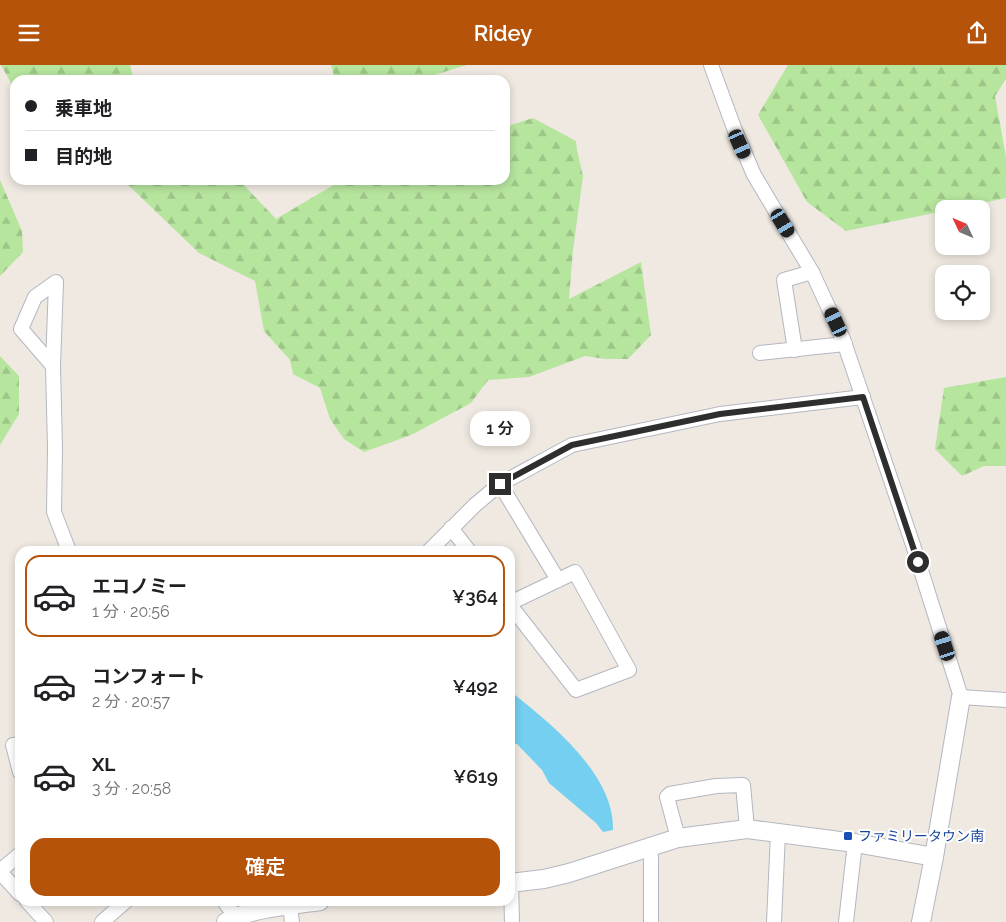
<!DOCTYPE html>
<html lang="ja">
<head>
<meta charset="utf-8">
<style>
	body { margin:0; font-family:Raleway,"Noto Sans JP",sans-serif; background:#f6f6f6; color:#202124; height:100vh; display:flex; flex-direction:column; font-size:19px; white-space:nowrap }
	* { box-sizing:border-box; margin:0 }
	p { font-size:16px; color:#757577 }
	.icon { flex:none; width:28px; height:28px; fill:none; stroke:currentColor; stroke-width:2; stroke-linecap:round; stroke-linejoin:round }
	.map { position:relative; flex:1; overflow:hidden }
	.details { position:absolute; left:15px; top:481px; width:500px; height:360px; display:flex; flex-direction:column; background:#fff; border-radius:15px; box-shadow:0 2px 8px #0003 }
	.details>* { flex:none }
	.guide { position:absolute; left:10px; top:10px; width:500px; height:110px; border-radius:15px; box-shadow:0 2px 8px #0003; display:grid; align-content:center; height:110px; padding:0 15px; background:#fff }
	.needle { width:32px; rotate:314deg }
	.controls { position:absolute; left:935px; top:135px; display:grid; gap:10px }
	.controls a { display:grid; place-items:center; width:55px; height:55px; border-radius:10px; background:#fff; box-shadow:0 2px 8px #0003; font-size:25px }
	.end { position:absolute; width:22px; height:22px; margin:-11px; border:6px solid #2e2e2e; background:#fff; box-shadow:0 0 0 2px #fff }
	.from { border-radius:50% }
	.bubble { position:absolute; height:35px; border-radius:15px; background:#fff; box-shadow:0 2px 8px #0003; font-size:16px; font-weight:600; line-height:35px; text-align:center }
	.car { position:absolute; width:15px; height:30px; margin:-15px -8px; border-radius:6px; box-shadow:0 0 4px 1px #0007; background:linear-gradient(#222 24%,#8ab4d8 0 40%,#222 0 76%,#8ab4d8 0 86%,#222 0) }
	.guide b { display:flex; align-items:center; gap:18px; height:48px; font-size:19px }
	.guide b+b { border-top:1px solid #e0e0e0 }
	.guide i { width:12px; height:12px; background:#202124 }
	ul { padding:9px 0 0; list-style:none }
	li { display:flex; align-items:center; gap:15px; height:82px; margin:0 10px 8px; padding:0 5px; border:2px solid transparent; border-radius:15px }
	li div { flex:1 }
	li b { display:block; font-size:19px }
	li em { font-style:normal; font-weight:600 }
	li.selected { border-color:#b45309 }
	li>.icon { width:45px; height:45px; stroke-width:1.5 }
	.cta { display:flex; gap:10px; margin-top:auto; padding:10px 15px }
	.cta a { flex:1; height:58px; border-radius:15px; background:#b45309; color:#fff; font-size:20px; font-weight:600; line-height:58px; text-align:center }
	header { display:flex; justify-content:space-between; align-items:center; height:65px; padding:0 15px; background:#b45309; color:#fff; font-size:22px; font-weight:600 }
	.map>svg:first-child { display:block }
	.forest { fill:url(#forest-firs) }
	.water { fill:#75cff0 }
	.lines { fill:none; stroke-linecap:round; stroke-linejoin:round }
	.minor-casing { stroke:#b4b7c1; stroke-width:16 }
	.tertiary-casing { stroke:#b4b7c1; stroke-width:20 }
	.minor { stroke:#fff; stroke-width:14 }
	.tertiary { stroke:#fff; stroke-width:18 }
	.route { stroke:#2e2e2e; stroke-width:6 }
	.transit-dot { fill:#1a4fb4; stroke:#fff; stroke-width:2 }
	.labels { text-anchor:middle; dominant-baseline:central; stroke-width:4; stroke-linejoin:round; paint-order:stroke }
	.transit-label { font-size:14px; fill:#164399; stroke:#fff; text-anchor:start }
</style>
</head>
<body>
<header><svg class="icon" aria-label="menu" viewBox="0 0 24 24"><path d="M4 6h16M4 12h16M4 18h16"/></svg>Ridey<svg class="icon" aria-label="share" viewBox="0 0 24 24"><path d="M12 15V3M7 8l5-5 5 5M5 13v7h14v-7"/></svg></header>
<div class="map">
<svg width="1006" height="857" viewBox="0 0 1006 857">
	<defs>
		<pattern id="forest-firs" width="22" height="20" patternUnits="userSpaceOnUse" patternTransform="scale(1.25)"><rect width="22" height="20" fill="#b6e59e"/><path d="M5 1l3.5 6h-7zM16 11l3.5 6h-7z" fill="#9dc588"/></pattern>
	</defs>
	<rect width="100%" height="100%" fill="#efe9e1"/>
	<!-- forest -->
	<g class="forest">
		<path d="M1 0H130L134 15H15V25Z"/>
		<path d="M331 0H467L418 15H335Z"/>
		<path d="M788 0H1006V14L995 31 1006 92V133L954 144H944V146L846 166 807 137 758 50Z"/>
		<path d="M533 53 576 76 577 85 583 111 573 185 569 234 641 197 651 270 628 294H606L585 291 529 312 488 315 471 338 411 370 364 387 344 374 330 354 320 323 293 309 290 295 264 266 255 216 199 188 123 115H239L276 154 342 115H505V62Z"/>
		<path d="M0 115 22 166 23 187 0 211Z"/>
		<path d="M0 291 19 311V349L0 380Z"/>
		<path d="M1006 312V401H984L962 411 935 384 944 323Z"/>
	</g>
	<!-- water -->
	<path class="water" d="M510 626C549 657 615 709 613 765L603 767 596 758 549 718 542 705 517 679H510Z"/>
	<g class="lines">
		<defs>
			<g id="minor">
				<path d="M711 0 734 63 754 110 812 207 843 274 913 480 961 632 1006 635"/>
				<path d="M56 217 53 301 21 264 35 232Z"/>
				<path d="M795 285 784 215 812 207"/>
				<path d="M760 288 845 279"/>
				<path d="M53 301 55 383 54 447 69 486"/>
				<path d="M500 419 558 515"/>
				<path d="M451 463 469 486"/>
				<path d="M429 486 475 440 500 419 572 380 720 349 863 332"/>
				<path d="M510 538 575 507 629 605 576 625 510 540"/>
				<path d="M20 679 13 680 20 707"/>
				<path d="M678 773 667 732 670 729 716 721 743 720 747 764"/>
				<path d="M649 782 651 792V857"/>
				<path d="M0 806 20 789"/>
				<path d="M0 807 20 829"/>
				<path d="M511 818 512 857"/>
				<path d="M27 836 46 857"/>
				<path d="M224 836 235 851"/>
				<path d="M290 841 292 857"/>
				<path d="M102 857 126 836"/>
				<path d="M774 857 778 768"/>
				<path d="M846 857 855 778"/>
			</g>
			<g id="tertiary">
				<path d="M510 818 544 814 569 808 678 773 747 764 855 778 934 792"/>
				<path d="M226 857C249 843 293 840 320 836"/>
				<path d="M921 857 934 792 961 632"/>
			</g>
		</defs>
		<!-- minor casing -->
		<use href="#minor" class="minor-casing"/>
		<!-- tertiary casing -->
		<use href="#tertiary" class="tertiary-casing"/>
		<!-- minor -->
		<use href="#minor" class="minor"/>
		<!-- tertiary -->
		<use href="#tertiary" class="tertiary"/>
	</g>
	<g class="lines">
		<!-- route -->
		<path class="route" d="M500 419 572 380 720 349 863 332 918 497"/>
	</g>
	<!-- markers -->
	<rect class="transit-dot" x="843" y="766" width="10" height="10" rx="2.5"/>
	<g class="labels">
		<!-- transit labels -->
		<g class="transit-label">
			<text x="858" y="771">ファミリータウン南</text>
		</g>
	</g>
</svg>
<div class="controls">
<a><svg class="needle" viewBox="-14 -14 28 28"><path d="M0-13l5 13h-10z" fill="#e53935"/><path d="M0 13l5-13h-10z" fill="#757577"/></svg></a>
<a><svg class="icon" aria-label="locate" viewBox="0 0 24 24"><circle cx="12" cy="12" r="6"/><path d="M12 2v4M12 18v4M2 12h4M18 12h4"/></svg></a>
</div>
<i class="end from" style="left:918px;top:497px"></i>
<i class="end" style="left:500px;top:419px"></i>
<div class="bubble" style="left:470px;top:346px;width:60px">1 分</div>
<i class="car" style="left:740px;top:79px;rotate:156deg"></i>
<i class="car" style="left:783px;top:158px;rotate:149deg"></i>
<i class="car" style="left:836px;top:257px;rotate:335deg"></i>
<i class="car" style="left:945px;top:581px;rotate:342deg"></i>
<div class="guide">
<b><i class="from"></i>乗車地</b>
<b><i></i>目的地</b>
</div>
<section class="details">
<ul>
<li class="selected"><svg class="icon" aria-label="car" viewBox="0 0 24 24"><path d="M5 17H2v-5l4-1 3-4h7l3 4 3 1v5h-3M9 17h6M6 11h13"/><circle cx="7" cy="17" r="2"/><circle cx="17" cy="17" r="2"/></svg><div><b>エコノミー</b><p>1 分 · 20:56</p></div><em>¥364</em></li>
<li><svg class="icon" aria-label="car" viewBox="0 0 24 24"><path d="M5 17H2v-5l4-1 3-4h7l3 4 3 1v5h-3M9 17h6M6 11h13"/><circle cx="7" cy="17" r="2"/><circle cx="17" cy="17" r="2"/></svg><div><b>コンフォート</b><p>2 分 · 20:57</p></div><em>¥492</em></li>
<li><svg class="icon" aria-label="car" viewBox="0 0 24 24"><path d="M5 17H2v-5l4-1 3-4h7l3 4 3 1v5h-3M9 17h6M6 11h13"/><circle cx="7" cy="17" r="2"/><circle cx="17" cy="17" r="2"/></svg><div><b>XL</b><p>3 分 · 20:58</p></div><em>¥619</em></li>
</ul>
<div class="cta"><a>確定</a></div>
</section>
</div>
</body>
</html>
